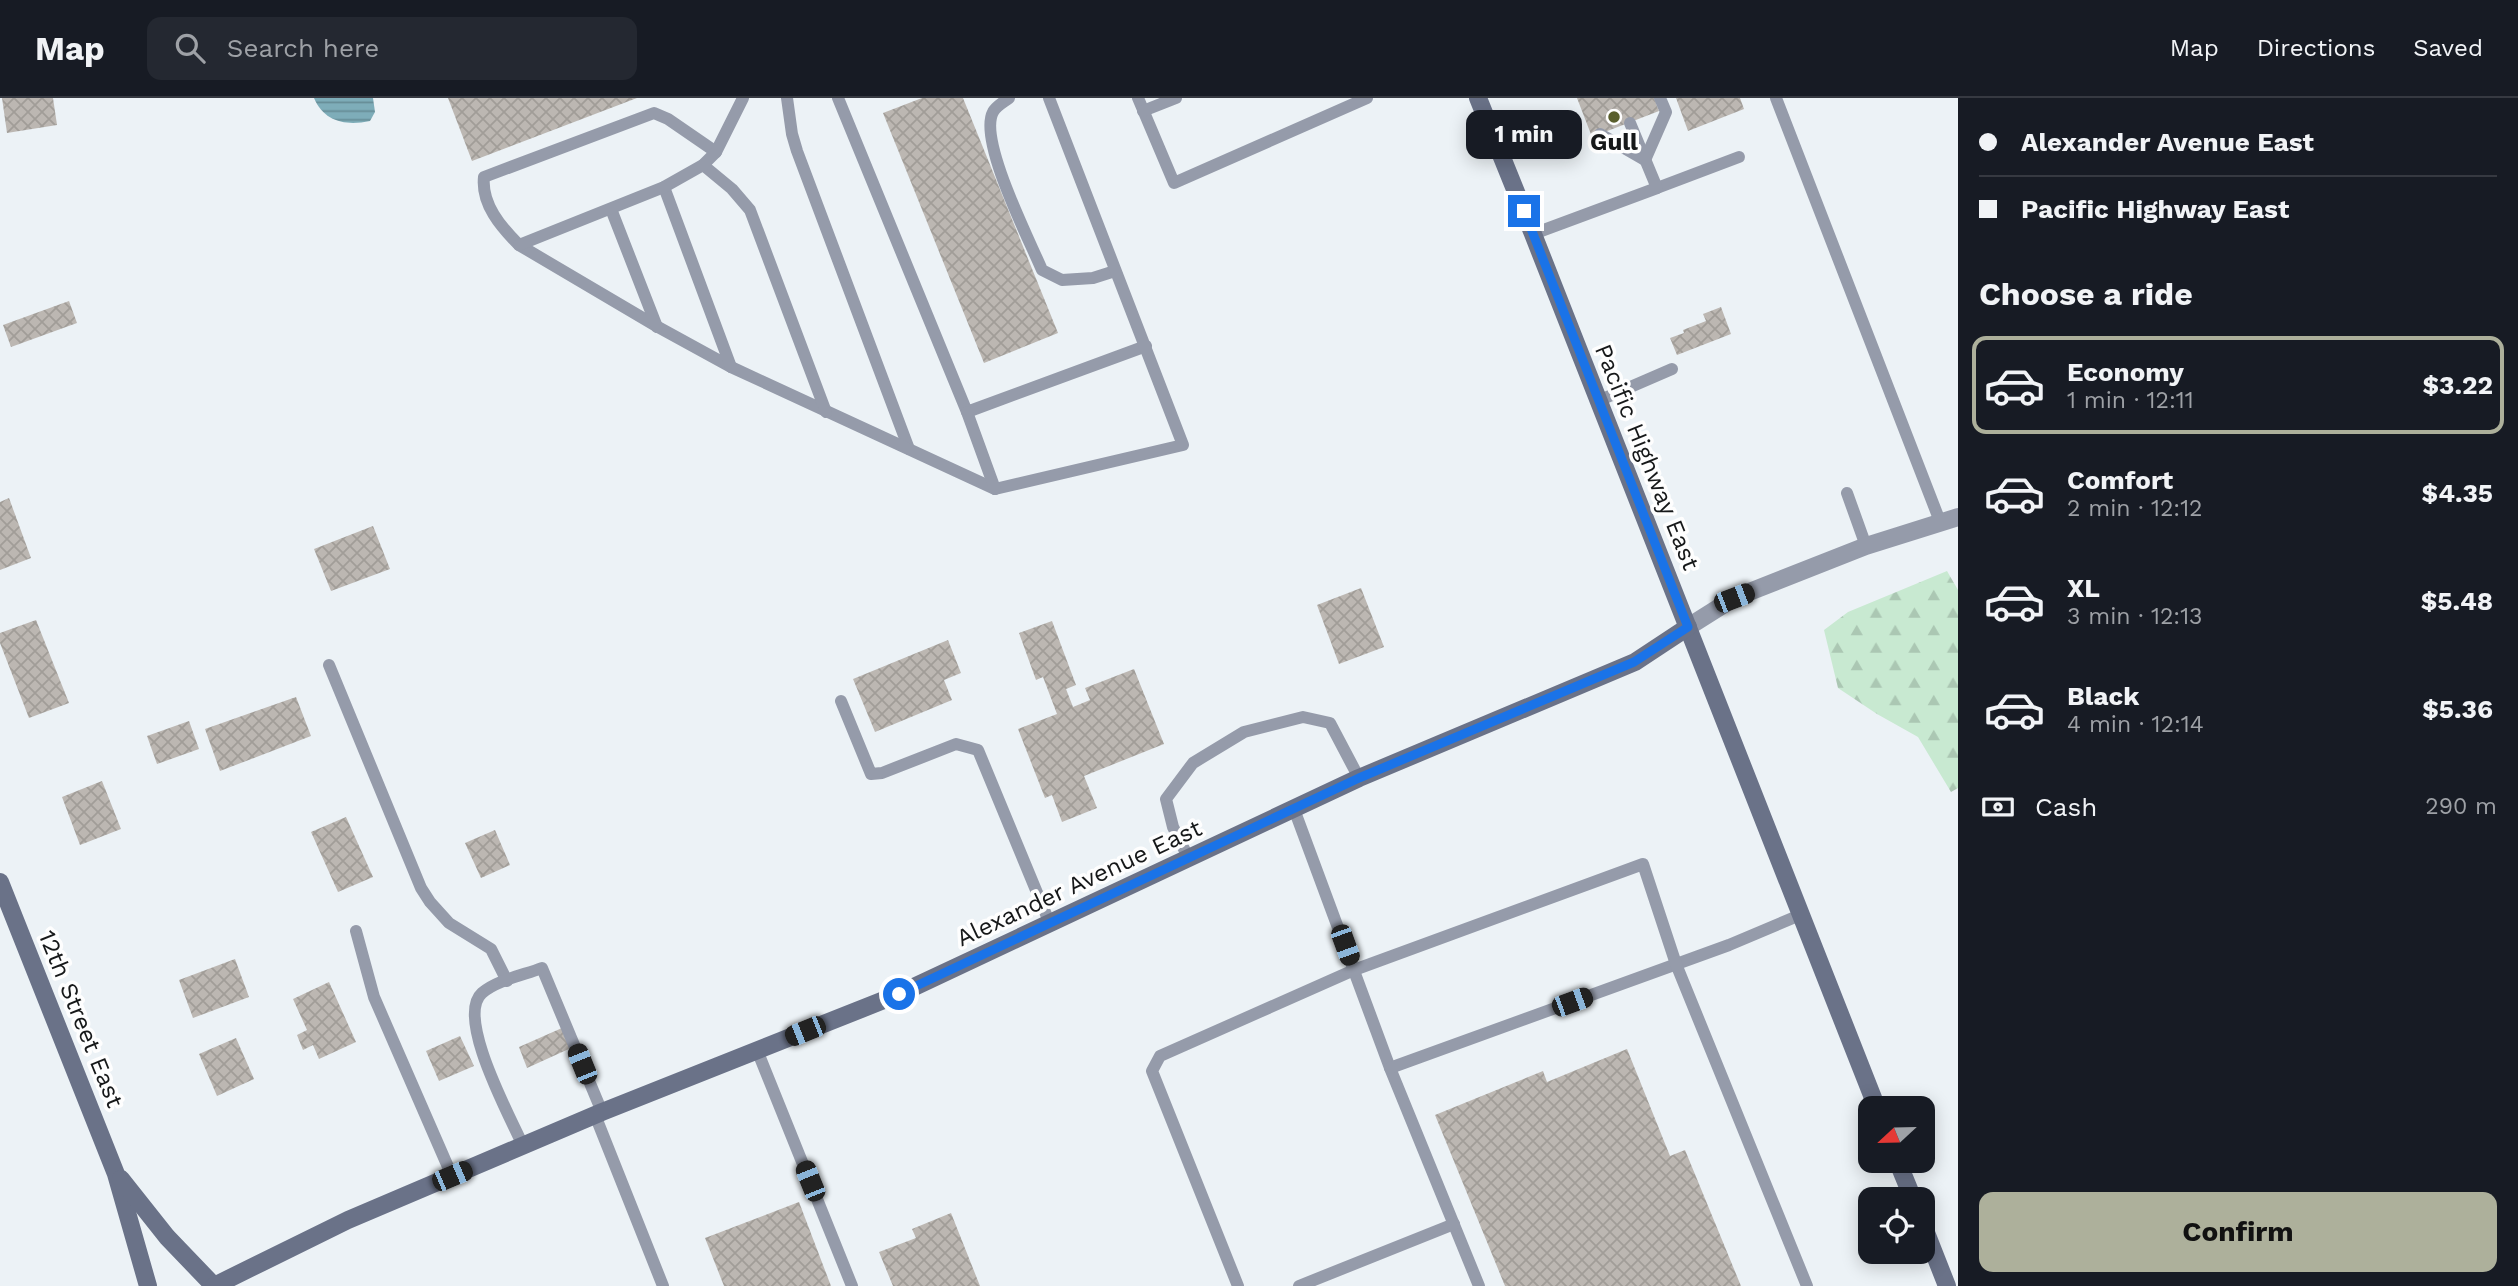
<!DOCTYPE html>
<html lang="en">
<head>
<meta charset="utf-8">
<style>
	body { margin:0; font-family:"Work Sans",sans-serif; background:#242831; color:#f1f3f6; height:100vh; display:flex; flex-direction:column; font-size:26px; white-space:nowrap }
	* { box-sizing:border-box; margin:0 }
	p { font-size:23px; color:#9ea1a6 }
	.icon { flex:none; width:38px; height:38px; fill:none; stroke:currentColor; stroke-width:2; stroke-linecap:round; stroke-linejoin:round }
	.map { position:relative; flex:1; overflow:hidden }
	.drawer { display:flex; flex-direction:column; background:#171b24; width:560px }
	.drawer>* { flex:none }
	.banner { display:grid; align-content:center; height:154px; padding:0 21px; background:#171b24 }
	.needle { width:46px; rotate:248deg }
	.controls { position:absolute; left:1858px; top:998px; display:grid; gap:14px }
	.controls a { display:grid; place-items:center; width:77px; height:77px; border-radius:14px; background:#171b24; box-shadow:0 4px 18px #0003; font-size:35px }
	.end { position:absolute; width:32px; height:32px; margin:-16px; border:9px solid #1a73e8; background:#fff; box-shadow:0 0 0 4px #fff }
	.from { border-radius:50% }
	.bubble { position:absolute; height:49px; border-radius:14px; background:#171b24; box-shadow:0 4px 18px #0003; font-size:23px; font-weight:700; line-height:49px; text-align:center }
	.car { position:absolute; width:21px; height:42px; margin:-21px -10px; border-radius:9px; box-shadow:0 0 5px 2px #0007; background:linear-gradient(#222 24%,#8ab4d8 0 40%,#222 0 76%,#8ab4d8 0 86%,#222 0) }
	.banner b { display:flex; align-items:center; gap:24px; height:66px; font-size:26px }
	.banner b+b { border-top:2px solid #363941 }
	.banner i { width:18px; height:18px; background:#f1f3f6 }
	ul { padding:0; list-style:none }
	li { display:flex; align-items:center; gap:21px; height:98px; margin:0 14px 10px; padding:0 7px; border:4px solid transparent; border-radius:14px }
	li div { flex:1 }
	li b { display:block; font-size:26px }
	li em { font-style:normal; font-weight:700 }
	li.selected { border-color:#adb09b }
	li>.icon { width:63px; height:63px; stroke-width:1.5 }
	h2 { padding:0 21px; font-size:32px; line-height:84px }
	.pay { display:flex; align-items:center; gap:18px; height:77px; padding:0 21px; font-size:26px }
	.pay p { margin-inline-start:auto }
	.action { display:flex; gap:14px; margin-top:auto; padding:14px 21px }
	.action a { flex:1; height:80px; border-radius:14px; background:#adb09b; color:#111; font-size:28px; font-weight:700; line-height:80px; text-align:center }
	header { display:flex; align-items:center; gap:42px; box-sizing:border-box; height:98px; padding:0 35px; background:#171b24; border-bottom:2px solid #363941 }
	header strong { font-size:33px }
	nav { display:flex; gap:38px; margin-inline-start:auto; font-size:24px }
	.search { width:490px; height:63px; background:#242831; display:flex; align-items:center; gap:18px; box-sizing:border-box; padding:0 24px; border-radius:14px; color:#9ea1a6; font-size:26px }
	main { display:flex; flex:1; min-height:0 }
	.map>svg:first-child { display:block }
	.forest { fill:url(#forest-firs) }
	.water { fill:url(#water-rules) }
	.building { fill:url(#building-cross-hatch) }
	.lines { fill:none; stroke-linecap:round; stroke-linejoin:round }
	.lane { stroke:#959baa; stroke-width:12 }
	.street { stroke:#959baa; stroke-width:18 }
	.secondary { stroke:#6a7288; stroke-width:18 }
	.route { stroke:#1a73e8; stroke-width:9 }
	.poi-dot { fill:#595e2c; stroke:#fefefe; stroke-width:2.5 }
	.labels { text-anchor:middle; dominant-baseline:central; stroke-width:7; stroke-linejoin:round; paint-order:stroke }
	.poi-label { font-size:24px; font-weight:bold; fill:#161819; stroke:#fefefe }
	.street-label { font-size:24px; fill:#161819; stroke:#fefefe }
</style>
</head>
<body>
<header>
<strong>Map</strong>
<div class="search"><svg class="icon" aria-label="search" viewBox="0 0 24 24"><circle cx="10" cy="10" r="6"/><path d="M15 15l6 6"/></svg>Search here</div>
<nav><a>Map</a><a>Directions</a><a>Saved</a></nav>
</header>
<main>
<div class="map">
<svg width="1958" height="1188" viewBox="0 0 1958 1188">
	<defs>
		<pattern id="forest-firs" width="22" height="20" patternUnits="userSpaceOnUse" patternTransform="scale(1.75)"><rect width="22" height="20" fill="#c8e9d1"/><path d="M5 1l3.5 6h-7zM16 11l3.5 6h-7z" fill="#abc7b3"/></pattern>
		<pattern id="water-rules" width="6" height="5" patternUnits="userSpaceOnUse" patternTransform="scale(1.75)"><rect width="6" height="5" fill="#7eadb9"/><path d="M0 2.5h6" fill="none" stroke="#668c96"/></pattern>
		<pattern id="building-cross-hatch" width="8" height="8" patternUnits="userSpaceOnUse" patternTransform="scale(1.75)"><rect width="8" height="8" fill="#bcb7b2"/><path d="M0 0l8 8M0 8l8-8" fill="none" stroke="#a19d98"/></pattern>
	</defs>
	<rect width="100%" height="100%" fill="#ecf2f6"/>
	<!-- forest -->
	<path class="forest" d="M1947 473 1958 492V690L1951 694 1918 639 1877 616 1838 590 1824 532 1848 514Z"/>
	<!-- water -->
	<path class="water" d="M314 0H373L375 14 370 23C346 28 324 24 314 0Z"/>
	<!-- building -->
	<g class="building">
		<path d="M2 0H53L57 27 7 35Z"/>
		<path d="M448 0H637L472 63Z"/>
		<path d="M922 0H963L1058 235 984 265 883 15Z"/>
		<path d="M1577 0H1654L1659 13 1592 39Z"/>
		<path d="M1676 0H1740L1744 11 1688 33Z"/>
		<path d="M69 203 77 225 11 249 3 227Z"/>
		<path d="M1721 209 1731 236 1677 257 1670 240 1684 235 1683 232 1706 223 1703 216Z"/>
		<path d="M9 400 31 460 0 472V404Z"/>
		<path d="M373 428 390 471 331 493 314 451Z"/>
		<path d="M1361 490 1384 549 1339 566 1317 507Z"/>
		<path d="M36 522 69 605 29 620 0 545V535Z"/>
		<path d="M1052 523 1076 587 1066 591 1073 609 1090 602 1085 590 1134 571 1164 646 1084 678 1097 710 1062 724 1052 697 1045 700 1018 631 1057 616 1043 579 1036 582 1019 535Z"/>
		<path d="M948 542 961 575 944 582 952 602 875 634 853 581Z"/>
		<path d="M296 599 311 638 220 673 205 631Z"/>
		<path d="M189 623 199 651 157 666 147 638Z"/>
		<path d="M102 683 121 731 80 747 62 699Z"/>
		<path d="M346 719 373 779 338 794 311 734Z"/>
		<path d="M495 732 510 767 481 780 465 745Z"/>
		<path d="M235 861 249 899 193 920 179 882Z"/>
		<path d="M329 884 356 944 319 961 313 947 303 952 297 937 307 932 293 901Z"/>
		<path d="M562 930 571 950 527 970 519 949Z"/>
		<path d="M460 938 474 968 439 983 426 953Z"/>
		<path d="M236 940 254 981 217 998 199 956Z"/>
		<path d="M1627 951 1670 1058 1685 1052 1741 1188H1505L1435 1017 1543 973 1547 984Z"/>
		<path d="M799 1104 831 1188H724L705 1140Z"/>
		<path d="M951 1115 980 1188H893L879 1154 916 1140 912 1131Z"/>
	</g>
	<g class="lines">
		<!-- lane -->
		<g class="lane">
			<path d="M787 0 792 36 797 53 909 351"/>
			<path d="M838 0 967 314 1146 248"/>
			<path d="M1009 0C1004 4 996 8 993 14 978 42 1029 141 1042 172L1062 182 1093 180 1115 173"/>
			<path d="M1138 0 1174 85 1367 0"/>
			<path d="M1776 0 1941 426"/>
			<path d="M1143 13 1176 0"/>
			<path d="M1600 36 1645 62 1666 14 1660 0"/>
			<path d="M716 54 668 21 654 15 484 79C481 106 501 129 519 147L658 229 731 269 995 391 1183 347 1049 0"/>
			<path d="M703 67 732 91 750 112 826 314"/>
			<path d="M664 89 731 269"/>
			<path d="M1657 90 1739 59"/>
			<path d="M611 111 657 229"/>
			<path d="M1533 136 1657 90 1630 25"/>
			<path d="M519 147 664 89 703 67 716 54 743 0"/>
			<path d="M1598 303 1672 271"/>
			<path d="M967 314 995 391"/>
			<path d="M1847 395 1866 448"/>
			<path d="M329 567 421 790 430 804 449 825 491 851 507 883"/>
			<path d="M841 603 871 676 882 675 956 646 978 652 1050 826"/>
			<path d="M1294 711 1390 970 1479 1188"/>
			<path d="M1189 761 1173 729 1166 701 1193 665 1244 634 1303 619 1330 625 1359 680"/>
			<path d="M356 833 374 899 452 1078"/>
			<path d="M757 952 852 1188"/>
			<path d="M1390 970 1729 847 1800 817"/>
			<path d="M595 1017 663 1188"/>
			<path d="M523 1048C511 1020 455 919 482 895 497 882 524 877 542 870L602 1014"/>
			<path d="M1238 1188 1152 973 1160 958 1354 872 1643 766 1676 866 1807 1188"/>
			<path d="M1299 1188 1454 1126"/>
		</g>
		<!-- street -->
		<path class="street" d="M1688 529 1734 500 1866 448 1958 419"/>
		<!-- secondary -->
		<g class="secondary">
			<path d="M1478 0 1533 136 1877 1010"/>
			<path d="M0 784 116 1076 148 1188"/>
			<path d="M1897 1062 1913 1101"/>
			<path d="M121 1081 167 1139 214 1188"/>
			<path d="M1923 1127 1947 1188"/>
			<path d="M214 1188 348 1122 602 1014 899 896 1359 680 1635 564 1688 529"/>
		</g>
	</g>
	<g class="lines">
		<!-- route -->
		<path class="route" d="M899 896 1359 680 1634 564 1688 529 1524 113"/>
	</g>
	<!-- markers -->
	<circle class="poi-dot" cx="1614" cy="19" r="7"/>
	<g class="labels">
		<!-- poi labels -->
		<g class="poi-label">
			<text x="1614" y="44">Gull</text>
		</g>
		<!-- street labels -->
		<g class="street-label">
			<text transform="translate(1647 359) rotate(68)">Pacific Highway East</text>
			<text transform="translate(1079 785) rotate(-25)">Alexander Avenue East</text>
			<text transform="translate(81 921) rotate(68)">12th Street East</text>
		</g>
	</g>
</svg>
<div class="controls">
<a><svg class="needle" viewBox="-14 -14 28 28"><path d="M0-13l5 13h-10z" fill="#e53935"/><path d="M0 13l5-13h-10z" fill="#9ea1a6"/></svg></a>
<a><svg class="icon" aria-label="locate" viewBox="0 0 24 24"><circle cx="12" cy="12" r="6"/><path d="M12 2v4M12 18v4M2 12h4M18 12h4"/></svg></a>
</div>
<i class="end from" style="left:899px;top:896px"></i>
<i class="end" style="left:1524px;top:113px"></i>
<div class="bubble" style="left:1466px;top:12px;width:116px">1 min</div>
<i class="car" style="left:1734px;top:500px;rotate:69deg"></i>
<i class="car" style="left:1345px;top:847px;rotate:160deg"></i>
<i class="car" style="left:1572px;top:904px;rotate:70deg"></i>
<i class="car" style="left:805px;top:933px;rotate:248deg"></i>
<i class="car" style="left:582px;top:966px;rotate:338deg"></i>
<i class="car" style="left:452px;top:1078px;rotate:67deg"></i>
<i class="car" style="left:810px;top:1083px;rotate:338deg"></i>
</div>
<section class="drawer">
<div class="banner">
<b><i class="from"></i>Alexander Avenue East</b>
<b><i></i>Pacific Highway East</b>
</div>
<h2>Choose a ride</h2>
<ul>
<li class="selected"><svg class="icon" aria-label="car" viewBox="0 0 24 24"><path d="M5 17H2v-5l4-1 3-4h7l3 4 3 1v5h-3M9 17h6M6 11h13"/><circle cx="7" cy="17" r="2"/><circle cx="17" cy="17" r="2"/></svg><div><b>Economy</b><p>1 min · 12:11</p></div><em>$3.22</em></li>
<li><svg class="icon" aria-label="car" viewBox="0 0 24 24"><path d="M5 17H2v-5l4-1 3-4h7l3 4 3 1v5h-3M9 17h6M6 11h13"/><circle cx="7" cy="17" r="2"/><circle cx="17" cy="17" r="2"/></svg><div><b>Comfort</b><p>2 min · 12:12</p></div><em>$4.35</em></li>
<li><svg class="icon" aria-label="car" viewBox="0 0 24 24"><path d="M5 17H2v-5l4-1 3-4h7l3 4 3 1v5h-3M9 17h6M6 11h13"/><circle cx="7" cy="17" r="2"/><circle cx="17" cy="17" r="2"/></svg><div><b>XL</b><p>3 min · 12:13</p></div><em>$5.48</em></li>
<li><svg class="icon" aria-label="car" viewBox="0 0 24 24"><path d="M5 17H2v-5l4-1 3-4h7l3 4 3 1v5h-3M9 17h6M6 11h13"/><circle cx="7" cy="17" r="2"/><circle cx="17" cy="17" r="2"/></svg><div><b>Black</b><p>4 min · 12:14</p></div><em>$5.36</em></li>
</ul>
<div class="pay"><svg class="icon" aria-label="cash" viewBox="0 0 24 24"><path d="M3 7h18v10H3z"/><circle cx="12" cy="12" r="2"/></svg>Cash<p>290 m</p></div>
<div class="action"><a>Confirm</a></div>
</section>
</main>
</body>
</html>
